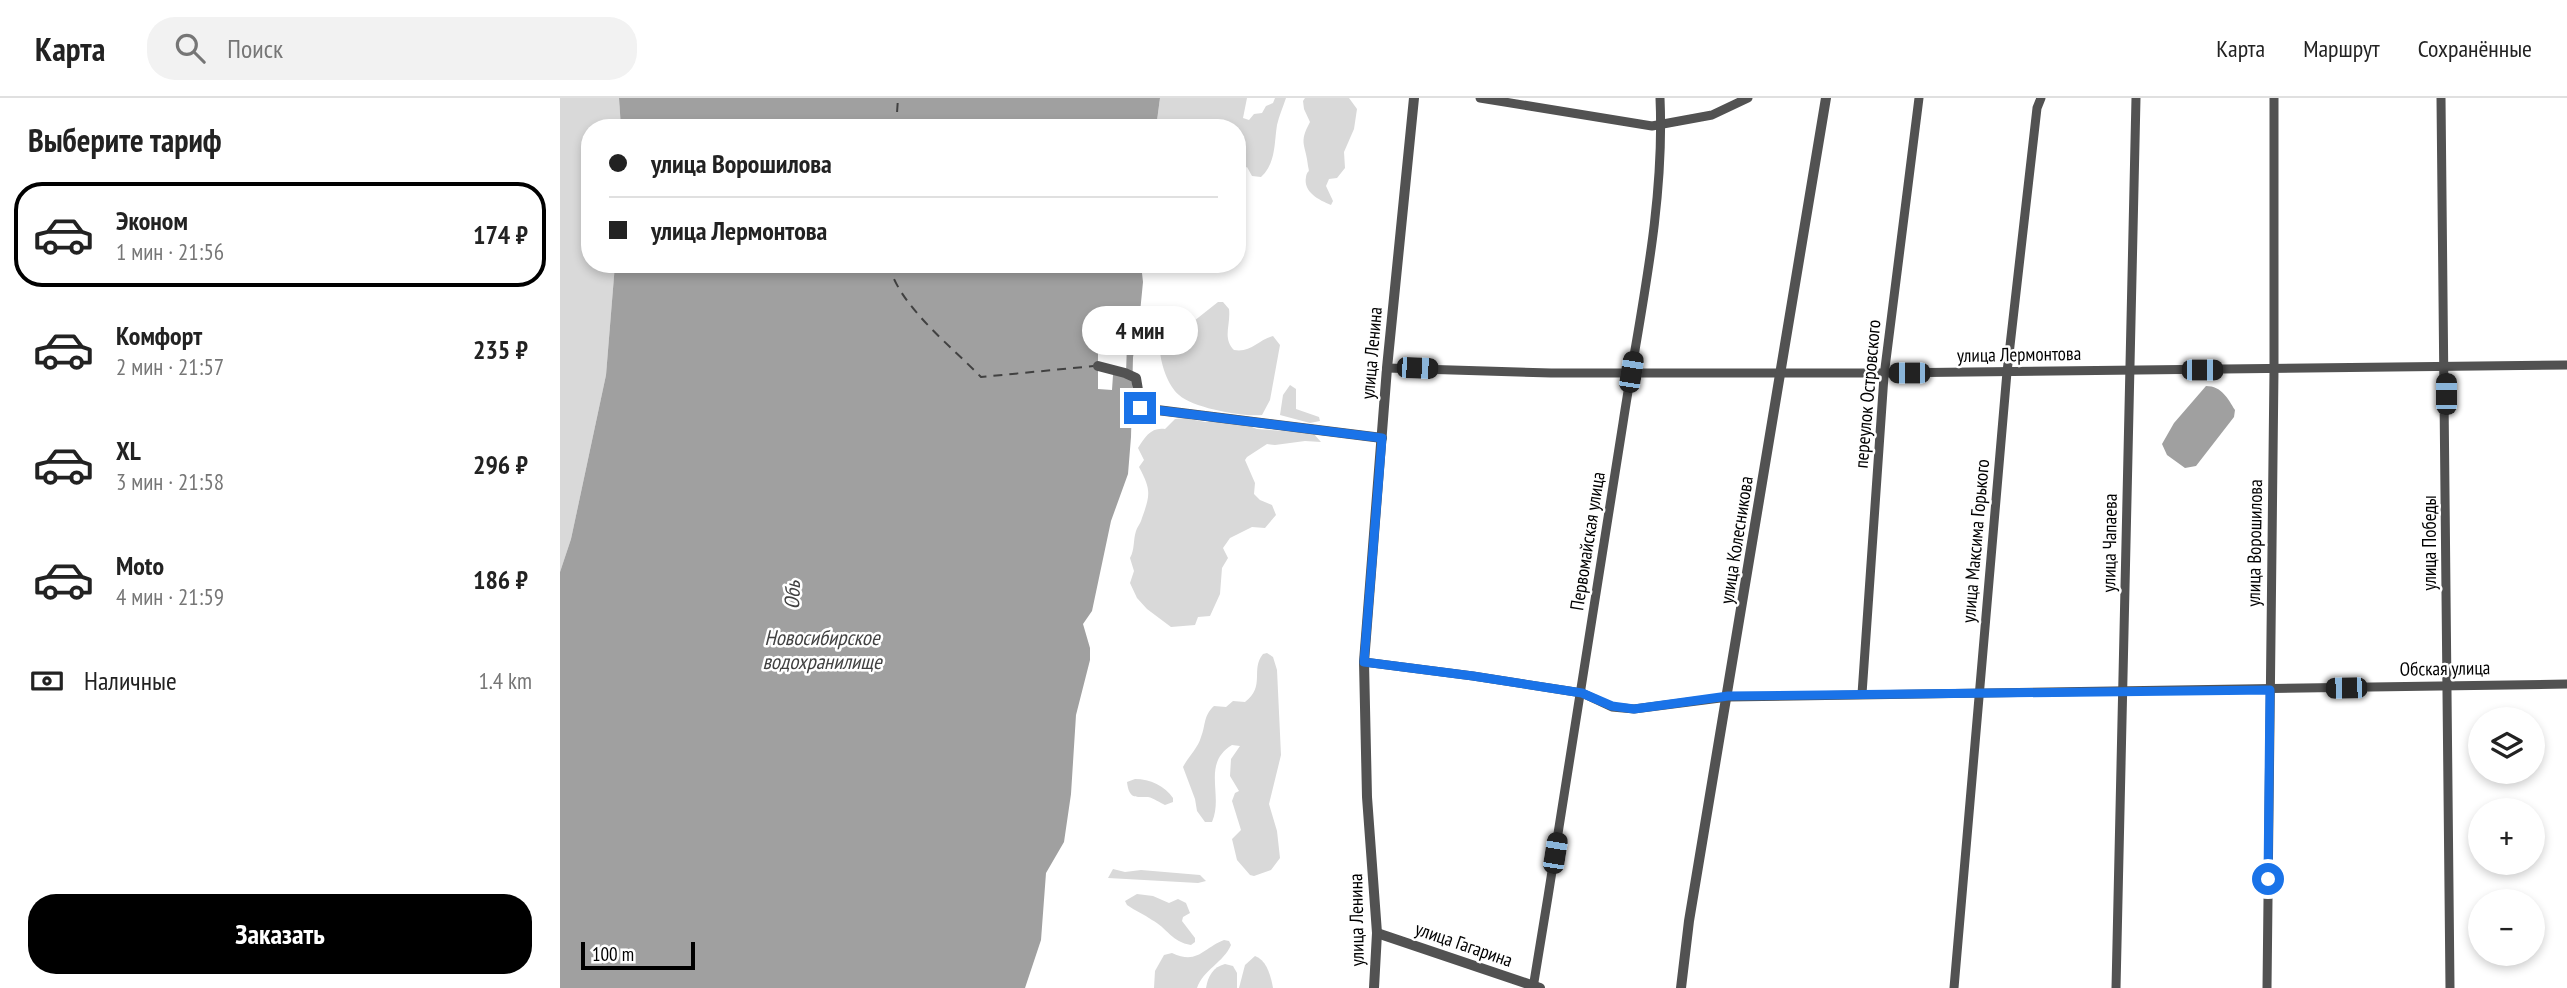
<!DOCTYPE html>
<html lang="ru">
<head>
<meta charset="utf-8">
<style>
	body { margin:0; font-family:"PT Sans Narrow",sans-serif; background:#f2f2f2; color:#222; height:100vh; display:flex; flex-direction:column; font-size:26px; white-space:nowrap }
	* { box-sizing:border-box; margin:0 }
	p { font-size:23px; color:#767676 }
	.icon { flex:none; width:38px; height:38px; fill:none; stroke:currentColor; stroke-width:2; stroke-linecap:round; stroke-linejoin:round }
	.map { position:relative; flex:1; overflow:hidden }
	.side { display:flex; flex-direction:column; background:#fff; width:560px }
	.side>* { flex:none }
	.hud { position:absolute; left:21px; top:21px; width:665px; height:154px; border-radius:28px; box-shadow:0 4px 10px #0003; display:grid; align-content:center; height:154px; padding:0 28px; background:#fff }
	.fabs { position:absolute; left:1908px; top:609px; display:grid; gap:14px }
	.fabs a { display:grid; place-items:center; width:77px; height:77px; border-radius:50%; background:#fff; box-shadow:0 4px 10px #0003; font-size:35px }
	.scale { position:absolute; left:21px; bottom:18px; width:114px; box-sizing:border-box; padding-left:7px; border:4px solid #000; border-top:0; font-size:19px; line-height:24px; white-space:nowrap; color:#000; -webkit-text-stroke:5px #fff; paint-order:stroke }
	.end { position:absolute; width:32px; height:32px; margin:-16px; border:9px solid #1a73e8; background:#fff; box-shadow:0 0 0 4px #fff }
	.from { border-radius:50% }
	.bubble { position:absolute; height:49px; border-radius:24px; background:#fff; box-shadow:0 4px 10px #0003; font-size:23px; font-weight:700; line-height:49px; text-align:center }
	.car { position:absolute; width:21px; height:42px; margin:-21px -10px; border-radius:9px; box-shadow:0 0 5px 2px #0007; background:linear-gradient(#222 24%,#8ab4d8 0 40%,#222 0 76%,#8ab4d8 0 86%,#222 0) }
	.hud b { display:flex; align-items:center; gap:24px; height:66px; font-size:26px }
	.hud b+b { border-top:2px solid #e0e0e0 }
	.hud i { width:18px; height:18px; background:#222 }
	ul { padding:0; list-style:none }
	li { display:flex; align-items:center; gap:21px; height:105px; margin:0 14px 10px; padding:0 14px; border:4px solid transparent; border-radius:28px }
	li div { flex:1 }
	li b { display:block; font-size:26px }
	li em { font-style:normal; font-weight:700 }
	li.selected { border-color:#000 }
	li>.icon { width:63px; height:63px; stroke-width:1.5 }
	h2 { padding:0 28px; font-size:32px; line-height:84px }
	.pay { display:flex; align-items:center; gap:18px; height:77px; padding:0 28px; font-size:26px }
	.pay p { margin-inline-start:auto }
	.action { display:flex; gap:14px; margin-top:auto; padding:14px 28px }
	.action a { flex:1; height:80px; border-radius:28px; background:#000; color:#fff; font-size:28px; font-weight:700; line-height:80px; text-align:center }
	header { display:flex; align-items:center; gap:42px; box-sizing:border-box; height:98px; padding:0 35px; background:#fff; border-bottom:2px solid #e0e0e0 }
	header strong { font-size:33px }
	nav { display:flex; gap:38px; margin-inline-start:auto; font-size:24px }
	.search { width:490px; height:63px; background:#f2f2f2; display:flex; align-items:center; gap:18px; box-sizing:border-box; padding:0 24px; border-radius:28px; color:#767676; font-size:26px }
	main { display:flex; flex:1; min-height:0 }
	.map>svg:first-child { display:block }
	.green { fill:#d9d9d9 }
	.water { fill:#a0a0a0 }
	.pier { fill:#fff }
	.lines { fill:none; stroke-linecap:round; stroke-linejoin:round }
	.ferry { stroke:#414141; stroke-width:2; stroke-dasharray:9 7; stroke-linecap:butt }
	.minor { stroke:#525252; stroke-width:9 }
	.tertiary { stroke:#525252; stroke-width:10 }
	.route { stroke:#1a73e8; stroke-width:9 }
	.labels { text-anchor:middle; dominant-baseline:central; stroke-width:5; stroke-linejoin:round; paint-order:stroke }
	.street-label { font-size:19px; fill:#000; stroke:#fff }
	.water-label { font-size:21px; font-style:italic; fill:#414141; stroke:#fff }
</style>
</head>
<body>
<header>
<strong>Карта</strong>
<div class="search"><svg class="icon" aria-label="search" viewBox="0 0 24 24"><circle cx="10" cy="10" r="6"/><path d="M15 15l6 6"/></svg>Поиск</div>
<nav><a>Карта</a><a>Маршрут</a><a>Сохранённые</a></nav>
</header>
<main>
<section class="side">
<h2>Выберите тариф</h2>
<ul>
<li class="selected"><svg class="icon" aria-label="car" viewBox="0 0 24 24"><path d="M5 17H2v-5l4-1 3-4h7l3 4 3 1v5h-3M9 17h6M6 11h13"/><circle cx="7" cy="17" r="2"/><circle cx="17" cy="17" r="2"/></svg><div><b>Эконом</b><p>1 мин · 21:56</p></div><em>174 ₽</em></li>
<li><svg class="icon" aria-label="car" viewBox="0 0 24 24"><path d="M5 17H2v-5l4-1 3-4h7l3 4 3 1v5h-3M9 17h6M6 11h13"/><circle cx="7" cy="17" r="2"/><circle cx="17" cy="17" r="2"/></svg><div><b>Комфорт</b><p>2 мин · 21:57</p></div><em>235 ₽</em></li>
<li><svg class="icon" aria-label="car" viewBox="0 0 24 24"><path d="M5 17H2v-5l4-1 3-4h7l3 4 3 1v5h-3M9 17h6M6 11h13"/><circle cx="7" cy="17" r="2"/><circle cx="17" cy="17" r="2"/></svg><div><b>XL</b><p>3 мин · 21:58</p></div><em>296 ₽</em></li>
<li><svg class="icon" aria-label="car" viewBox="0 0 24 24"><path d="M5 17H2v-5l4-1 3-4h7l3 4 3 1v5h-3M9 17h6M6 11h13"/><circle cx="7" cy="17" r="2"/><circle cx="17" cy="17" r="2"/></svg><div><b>Moto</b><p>4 мин · 21:59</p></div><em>186 ₽</em></li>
</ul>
<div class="pay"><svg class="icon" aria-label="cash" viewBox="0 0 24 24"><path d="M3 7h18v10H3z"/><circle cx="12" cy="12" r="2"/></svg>Наличные<p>1.4 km</p></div>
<div class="action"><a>Заказать</a></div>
</section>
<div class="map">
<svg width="2007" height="890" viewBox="0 0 2007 890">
	<rect width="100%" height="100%" fill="#fff"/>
	<!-- green -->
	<g class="green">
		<path d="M0 0H59L61 30H30V166H55L46 277 11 441 0 474Z"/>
		<path d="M600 0H687L683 20 689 22 694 16 702 15 706 8 713 5 715 0H726C723 9 719 18 717 27 714 46 716 65 701 79L692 78 687 69 677 74V59L679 58 677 54V30H596Z"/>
		<path d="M745 0H789L797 11 794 31 784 54 785 70 777 80 769 81 766 88 773 103 771 107C759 102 743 94 746 79 748 70 750 77 748 68 746 46 738 46 750 24L744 11 743 3Z"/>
		<path d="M658 204H663L669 211C671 227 662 240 674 252 691 255 698 242 713 238L720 247 710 302 702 317C683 319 633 310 619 297 601 282 588 227 616 217L630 223H634Z"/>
		<path d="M730 287 736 291V311L759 319 760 323 750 325 720 317 723 297Z"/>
		<path d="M624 320 645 324H679L697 331 753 335 761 344 745 343 715 347 707 346 687 359 685 362 695 385 694 396 700 402 712 407 716 417 705 430 692 429 670 440 663 450 668 460 662 470 660 496 650 518 638 519 635 527 611 529 587 511 577 500 570 485 574 473 570 460C575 451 573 442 576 433 577 429 580 426 581 423 590 397 592 393 579 369L584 362 578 350C585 339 591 329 605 331L615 321Z"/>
		<path d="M707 555 713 559 717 572 721 657 709 706 717 733 720 760 711 772 694 778 690 777 677 762 672 741 681 732 672 703 675 695 679 693 670 678 671 661 680 648 672 647C641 666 664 697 652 724H645L637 713 635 701 623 669C628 659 638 650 641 639 646 627 643 618 654 608L666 609 673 603 685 604C706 588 690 572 703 556Z"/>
		<path d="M575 681C590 681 605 688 613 700V704L605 707C600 705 594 700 588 699 575 699 569 701 567 684Z"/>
		<path d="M553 771 565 774 581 772 640 777 646 783 638 785 548 780Z"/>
		<path d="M577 796 593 798 609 805 618 801 626 805 630 815 623 819 622 823 635 840V844L631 847C612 844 607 830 592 822 584 816 575 813 567 807L565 803Z"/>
		<path d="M664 842 669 843 671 847C664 864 643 872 637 890H594L595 873 604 857 612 855C638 867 643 850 664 842Z"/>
		<path d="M695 858C707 862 711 879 713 890H679L685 867Z"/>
		<path d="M665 866 673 868 677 875V890H646C648 878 653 869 665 866Z"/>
	</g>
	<!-- water -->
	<g class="water">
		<path d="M59 0H600L596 30H61Z"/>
		<path d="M55 166H581L583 184 578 235 573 259 571 339 568 376 551 423 532 513 523 526 530 550V562L516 617 511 696 504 744 486 775 481 842 465 890H0V474L11 441 46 277Z"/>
		<path d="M1646 288C1662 288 1668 301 1675 312L1674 319 1636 368 1625 370 1607 357 1602 346 1614 325Z"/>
	</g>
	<!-- pier -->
	<path class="pier" d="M550 220 552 246 567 245 566 276 553 277 552 292 538 291V222Z"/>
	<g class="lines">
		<!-- ferry -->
		<g class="ferry">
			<path d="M336 30 338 0"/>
			<path d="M329 166C337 206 392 249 421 279L534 268"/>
		</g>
		<!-- minor -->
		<g class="minor">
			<path d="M920 0 1092 28 1152 17 1188 0"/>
			<path d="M1881 0 1890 890"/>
			<path d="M827 270 991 275H1324L2007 267"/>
			<path d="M804 564 913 578 1022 595 1052 609 1074 611 1168 599 2007 586"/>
			<path d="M1302 596 1324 278 1359 0"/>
			<path d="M973 890C1004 702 1034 514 1063 325 1079 219 1105 109 1100 0"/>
			<path d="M1394 890 1447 274 1477 10 1481 0"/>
			<path d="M1556 890 1576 0"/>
			<path d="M1707 890 1714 272V0"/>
		</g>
		<!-- tertiary -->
		<g class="tertiary">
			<path d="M538 268 565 275 576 280 581 310 822 340"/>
			<path d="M817 835 980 890"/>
			<path d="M814 890 817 835 807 699 804 564 827 270 854 0"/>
			<path d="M1121 890 1129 823 1266 0"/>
		</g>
	</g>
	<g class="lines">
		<!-- route -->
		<path class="route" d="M580 310 822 340 804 564 913 578 1022 595 1052 608 1074 611 1168 598 1710 592 1708 781"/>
	</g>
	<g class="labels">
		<!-- street labels -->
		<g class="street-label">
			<text transform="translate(811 255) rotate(-85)">улица Ленина</text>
			<text transform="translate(1459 256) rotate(-1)">улица Лермонтова</text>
			<text transform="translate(1307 296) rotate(-85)">переулок Островского</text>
			<text transform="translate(1176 442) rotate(-81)">улица Колесникова</text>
			<text transform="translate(1027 443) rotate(-81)">Первомайская улица</text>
			<text transform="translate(1415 443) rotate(-85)">улица Максима Горького</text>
			<text transform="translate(1549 445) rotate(-89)">улица Чапаева</text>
			<text transform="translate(1694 445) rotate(-89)">улица Ворошилова</text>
			<text transform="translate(1869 445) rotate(-90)">улица Победы</text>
			<text transform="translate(1885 570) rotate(-1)">Обская улица</text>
			<text transform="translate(796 822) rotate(-91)">улица Ленина</text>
			<text transform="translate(904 846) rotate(19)">улица Гагарина</text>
		</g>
		<!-- water labels -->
		<g class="water-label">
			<text transform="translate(232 497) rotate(-88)">Обь</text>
			<text x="262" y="539">Новосибирское<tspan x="262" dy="24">водохранилище</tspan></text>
		</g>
	</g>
</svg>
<div class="fabs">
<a><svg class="icon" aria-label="layers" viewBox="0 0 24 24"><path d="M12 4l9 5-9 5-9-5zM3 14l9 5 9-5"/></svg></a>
<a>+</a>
<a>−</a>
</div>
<div class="scale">100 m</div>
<i class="end from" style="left:1708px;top:781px"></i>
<i class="end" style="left:580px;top:310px"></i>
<div class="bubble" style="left:522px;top:208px;width:116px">4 мин</div>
<i class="car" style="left:857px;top:270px;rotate:92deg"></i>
<i class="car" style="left:1642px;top:272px;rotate:90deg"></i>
<i class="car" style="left:1071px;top:274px;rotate:9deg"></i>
<i class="car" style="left:1349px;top:275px;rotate:270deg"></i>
<i class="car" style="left:1886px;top:296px;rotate:0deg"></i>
<i class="car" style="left:1786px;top:590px;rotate:269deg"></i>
<i class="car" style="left:995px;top:755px;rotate:9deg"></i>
<div class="hud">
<b><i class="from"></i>улица Ворошилова</b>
<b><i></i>улица Лермонтова</b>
</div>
</div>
</main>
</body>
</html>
